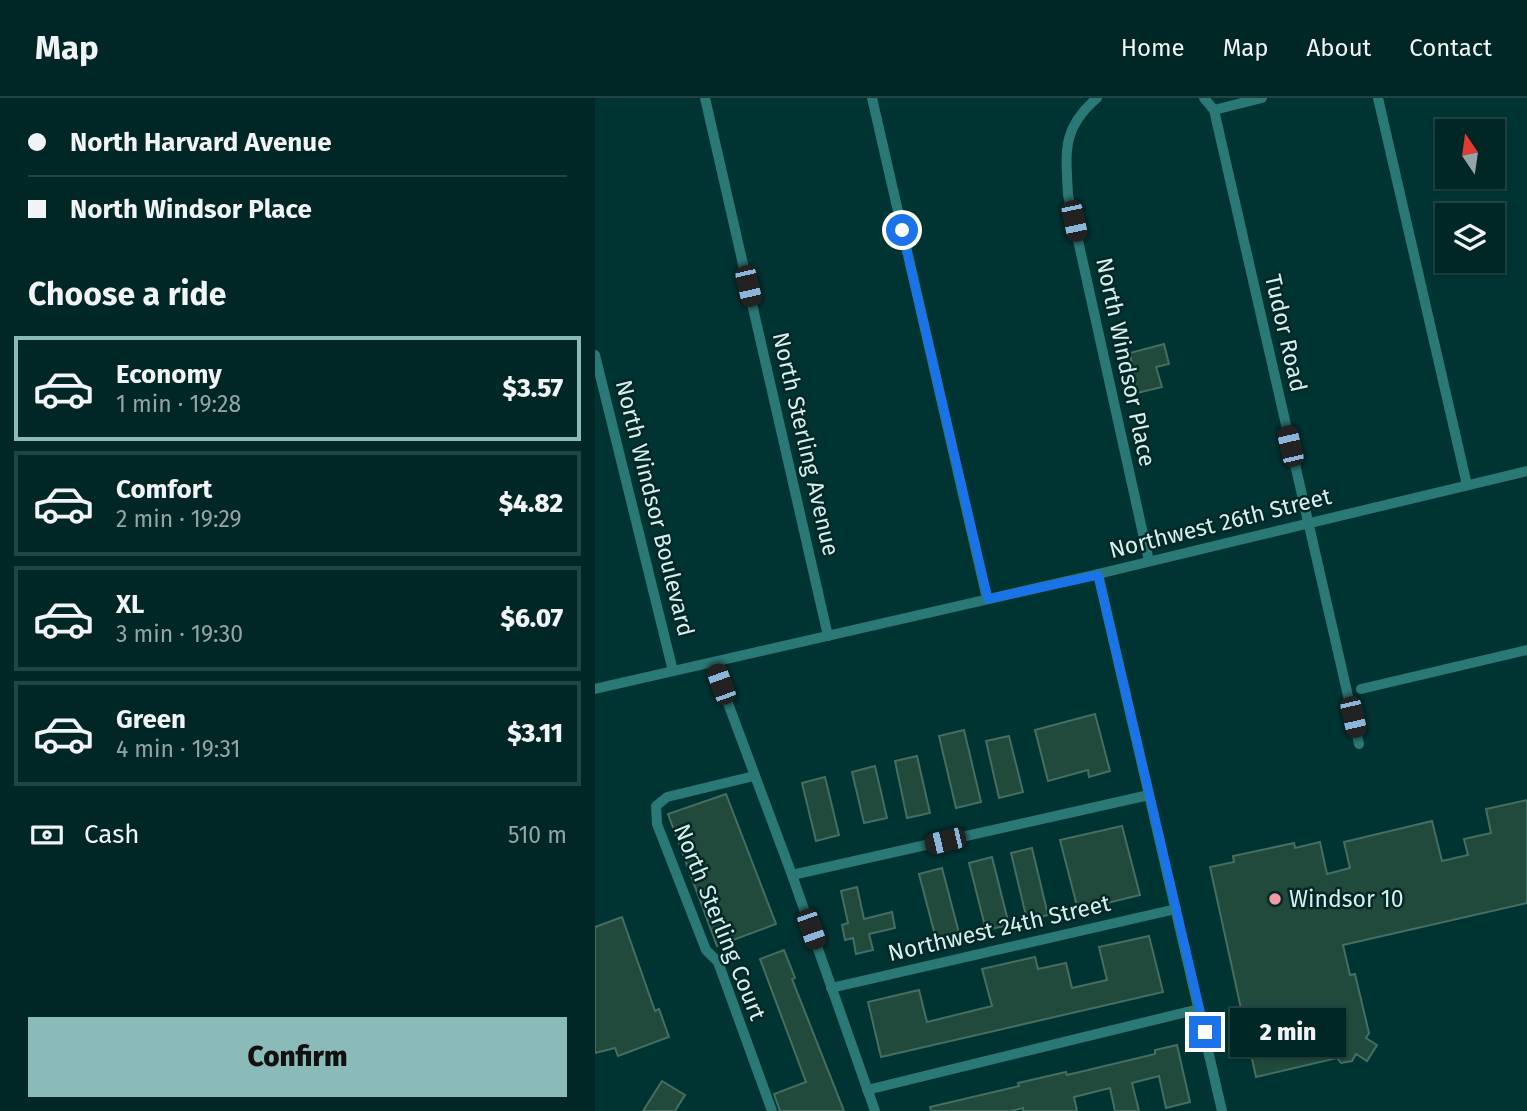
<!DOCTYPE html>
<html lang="en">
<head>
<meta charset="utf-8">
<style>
	body { margin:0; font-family:"Fira Sans",sans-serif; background:#0a2f2e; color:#f1f3f6; height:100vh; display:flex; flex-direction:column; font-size:26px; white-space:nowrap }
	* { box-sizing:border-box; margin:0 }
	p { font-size:23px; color:#95a5a7 }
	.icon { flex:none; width:38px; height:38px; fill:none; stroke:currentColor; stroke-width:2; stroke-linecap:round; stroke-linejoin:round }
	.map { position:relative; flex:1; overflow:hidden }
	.details { display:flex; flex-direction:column; background:#002726; width:595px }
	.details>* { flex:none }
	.top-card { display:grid; align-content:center; height:154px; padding:0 28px; background:#002726 }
	.needle { width:46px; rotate:347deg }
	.buttons { position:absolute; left:840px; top:21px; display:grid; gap:14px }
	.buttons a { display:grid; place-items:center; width:70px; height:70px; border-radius:0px; background:#002726; box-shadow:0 2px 5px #0004,0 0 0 2px #224443; font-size:35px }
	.end { position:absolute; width:32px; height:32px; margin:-16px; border:9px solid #1a73e8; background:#fff; box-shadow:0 0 0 4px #fff }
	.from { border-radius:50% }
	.bubble { position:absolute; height:49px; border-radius:0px; background:#002726; box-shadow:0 2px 5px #0004,0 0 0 2px #224443; font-size:23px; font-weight:800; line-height:49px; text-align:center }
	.car { position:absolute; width:21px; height:42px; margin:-21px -10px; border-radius:9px; box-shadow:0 0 5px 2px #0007; background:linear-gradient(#222 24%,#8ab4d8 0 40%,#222 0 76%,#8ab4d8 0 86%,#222 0) }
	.top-card b { display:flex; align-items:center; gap:24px; height:66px; font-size:26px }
	.top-card b+b { border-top:2px solid #224443 }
	.top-card i { width:18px; height:18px; background:#f1f3f6 }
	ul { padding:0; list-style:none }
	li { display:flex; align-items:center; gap:21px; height:105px; margin:0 14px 10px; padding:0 14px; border:4px solid #224443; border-radius:0px }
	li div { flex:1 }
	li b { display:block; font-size:26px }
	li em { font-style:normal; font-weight:800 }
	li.selected { border-color:#8bbbb9 }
	li>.icon { width:63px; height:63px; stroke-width:1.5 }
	h2 { padding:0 28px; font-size:32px; line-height:84px }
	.pay { display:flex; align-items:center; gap:18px; height:77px; padding:0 28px; font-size:26px }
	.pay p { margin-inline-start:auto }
	.cta { display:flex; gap:14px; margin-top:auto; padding:14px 28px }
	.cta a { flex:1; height:80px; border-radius:0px; background:#8bbbb9; color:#111; font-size:28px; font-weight:800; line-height:80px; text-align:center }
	header { display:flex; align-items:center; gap:42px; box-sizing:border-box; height:98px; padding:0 35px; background:#002726; border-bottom:2px solid #224443 }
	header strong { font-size:33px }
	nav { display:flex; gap:38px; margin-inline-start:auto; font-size:24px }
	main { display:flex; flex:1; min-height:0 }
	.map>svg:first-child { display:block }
	.building { fill:#214a3d; stroke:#456e61; stroke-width:2 }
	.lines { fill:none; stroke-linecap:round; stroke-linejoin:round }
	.minor { stroke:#2b7976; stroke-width:10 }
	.route { stroke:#1a73e8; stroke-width:9 }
	.poi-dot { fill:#f49aa5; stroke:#032827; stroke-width:2.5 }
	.labels { text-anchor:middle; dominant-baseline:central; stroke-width:5; stroke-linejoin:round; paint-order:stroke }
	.street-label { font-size:23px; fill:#d7f0ee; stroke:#032827 }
	.poi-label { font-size:23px; fill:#d7f0ee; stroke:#032827; text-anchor:start }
</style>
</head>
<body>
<header>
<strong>Map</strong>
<nav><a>Home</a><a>Map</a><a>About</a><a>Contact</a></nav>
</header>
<main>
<section class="details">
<div class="top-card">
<b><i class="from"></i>North Harvard Avenue</b>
<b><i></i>North Windsor Place</b>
</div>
<h2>Choose a ride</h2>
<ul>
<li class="selected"><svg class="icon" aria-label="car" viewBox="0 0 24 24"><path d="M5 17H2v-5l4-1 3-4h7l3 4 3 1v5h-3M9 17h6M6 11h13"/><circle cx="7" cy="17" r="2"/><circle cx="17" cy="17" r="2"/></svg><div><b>Economy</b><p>1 min · 19:28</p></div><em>$3.57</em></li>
<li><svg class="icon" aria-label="car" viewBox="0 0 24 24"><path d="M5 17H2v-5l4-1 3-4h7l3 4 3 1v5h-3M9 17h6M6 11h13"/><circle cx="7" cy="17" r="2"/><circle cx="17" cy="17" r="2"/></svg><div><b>Comfort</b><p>2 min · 19:29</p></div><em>$4.82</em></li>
<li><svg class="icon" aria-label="car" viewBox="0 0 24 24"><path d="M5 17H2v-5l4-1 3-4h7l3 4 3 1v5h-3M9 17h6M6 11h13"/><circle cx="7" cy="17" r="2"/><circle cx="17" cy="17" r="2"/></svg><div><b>XL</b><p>3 min · 19:30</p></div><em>$6.07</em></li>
<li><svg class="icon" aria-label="car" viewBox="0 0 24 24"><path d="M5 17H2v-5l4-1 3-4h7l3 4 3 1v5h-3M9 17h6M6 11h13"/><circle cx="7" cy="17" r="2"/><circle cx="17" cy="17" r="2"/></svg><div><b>Green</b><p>4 min · 19:31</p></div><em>$3.11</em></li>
</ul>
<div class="pay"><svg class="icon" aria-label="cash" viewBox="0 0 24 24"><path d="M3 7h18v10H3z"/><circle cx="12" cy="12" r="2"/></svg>Cash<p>510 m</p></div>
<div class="cta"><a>Confirm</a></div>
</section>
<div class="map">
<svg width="932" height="1013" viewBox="0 0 932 1013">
	<rect width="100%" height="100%" fill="#003432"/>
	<!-- building -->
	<g class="building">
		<path d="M569 246 574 266 561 269 567 289 542 295 535 255Z"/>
		<path d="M500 616 515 673 494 679 493 672 453 683 440 632Z"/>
		<path d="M369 632 386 704 361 710 344 638Z"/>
		<path d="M414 638 428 694 404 700 391 643Z"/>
		<path d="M322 658 335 715 312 720 300 663Z"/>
		<path d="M280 668 292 720 269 725 257 674Z"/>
		<path d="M230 679 244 737 221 743 207 685Z"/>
		<path d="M131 696 181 826 122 848 73 716Z"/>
		<path d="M932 702V805L748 847 755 877 760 876 774 935 771 940 782 947 772 963 761 956 757 963 746 965 742 960 661 979 615 769 639 764 638 758 699 745 700 750 725 744 732 776 755 770 749 744 837 723 847 763 873 757 869 741 896 735 891 711Z"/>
		<path d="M527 728 545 797 483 812 465 742Z"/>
		<path d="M437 750 453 817 432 822 416 755Z"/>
		<path d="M397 759 414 827 391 832 374 765Z"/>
		<path d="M347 770 365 839 342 845 324 776Z"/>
		<path d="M262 789 269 821 297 814 300 830 274 836 278 852 261 856 258 840 250 842 247 827 253 825 246 793Z"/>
		<path d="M27 819 60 913 64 911 74 939 23 958 20 950 0 955V829Z"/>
		<path d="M554 838 568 894 286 959 273 904 324 892 332 924 397 908 387 871 440 859 443 871 471 865 477 890 512 882 504 849Z"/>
		<path d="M189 852 200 880 197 881 249 1013H185L179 996 211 984 165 861Z"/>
		<path d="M582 947 595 1004 571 1010 564 978 537 985 544 1013H520L515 990 479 999 482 1013H428V1010L416 1013H336L335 1009 424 988 423 985 471 974 472 977 560 956V952Z"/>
		<path d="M67 983 90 997 80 1013H48Z"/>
	</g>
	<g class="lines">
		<!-- minor -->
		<g class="minor">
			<path d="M110 0 233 538"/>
			<path d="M277 0 392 501"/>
			<path d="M502 0C466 31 471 54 473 97L554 463"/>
			<path d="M609 0 619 12 764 646"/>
			<path d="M783 0 872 387"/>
			<path d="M619 12 667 0"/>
			<path d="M0 257 78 573"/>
			<path d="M503 476 627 1013"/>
			<path d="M118 565 197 777 280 1013"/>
			<path d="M0 591 503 476 932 373"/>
			<path d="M766 591 932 552"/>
			<path d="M159 678 72 699 61 708 62 726 111 852 123 864 177 1013"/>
			<path d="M197 777 554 697"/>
			<path d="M236 890 581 811"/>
			<path d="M272 992 604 911"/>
		</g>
	</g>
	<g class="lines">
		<!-- route -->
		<path class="route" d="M307 132 393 501 503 477 610 934"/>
	</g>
	<!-- markers -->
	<circle class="poi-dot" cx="680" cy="801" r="7"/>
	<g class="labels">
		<!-- street labels -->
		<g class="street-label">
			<text transform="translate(691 235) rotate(77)">Tudor Road</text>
			<text transform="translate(531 264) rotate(78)">North Windsor Place</text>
			<text transform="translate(211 346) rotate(77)">North Sterling Avenue</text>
			<text transform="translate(60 410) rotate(76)">North Windsor Boulevard</text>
			<text transform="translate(625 425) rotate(-14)">Northwest 26th Street</text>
			<text transform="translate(125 824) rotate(68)">North Sterling Court</text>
			<text transform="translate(404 830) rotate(-13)">Northwest 24th Street</text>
		</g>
		<!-- poi labels -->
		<g class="poi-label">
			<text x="694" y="801">Windsor 10</text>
		</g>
	</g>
</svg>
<div class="buttons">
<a><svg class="needle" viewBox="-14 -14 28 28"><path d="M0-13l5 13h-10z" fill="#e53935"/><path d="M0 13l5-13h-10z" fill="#95a5a7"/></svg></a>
<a><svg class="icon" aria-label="layers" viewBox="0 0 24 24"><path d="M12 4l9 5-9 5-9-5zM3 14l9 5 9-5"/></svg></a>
</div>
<i class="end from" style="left:307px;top:132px"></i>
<i class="end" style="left:610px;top:934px"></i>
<div class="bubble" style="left:635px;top:910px;width:116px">2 min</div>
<i class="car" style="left:479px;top:123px;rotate:168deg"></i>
<i class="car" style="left:153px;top:188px;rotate:167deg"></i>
<i class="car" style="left:695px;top:348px;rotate:347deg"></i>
<i class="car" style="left:126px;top:586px;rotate:340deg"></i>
<i class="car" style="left:758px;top:619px;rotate:167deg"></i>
<i class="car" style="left:350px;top:743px;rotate:257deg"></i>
<i class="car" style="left:216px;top:831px;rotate:161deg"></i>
</div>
</main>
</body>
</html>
